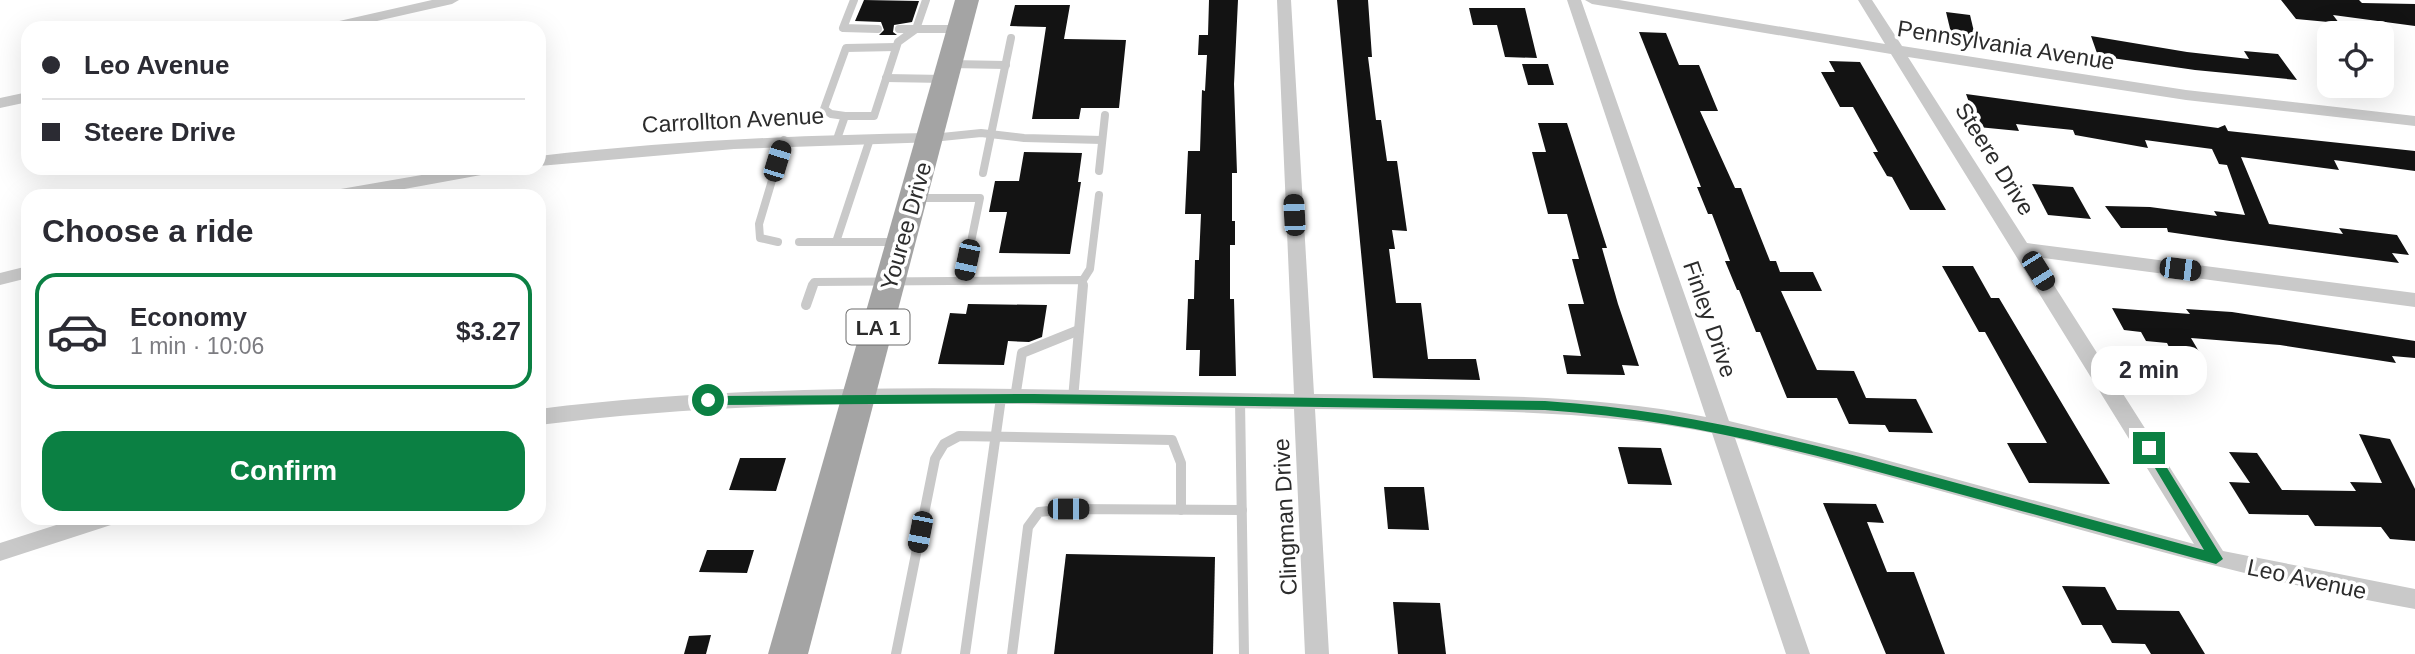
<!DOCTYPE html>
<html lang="en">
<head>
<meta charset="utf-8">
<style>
	body { margin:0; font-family:Arial,sans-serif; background:#f7f7f7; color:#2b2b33; height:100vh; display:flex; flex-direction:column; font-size:26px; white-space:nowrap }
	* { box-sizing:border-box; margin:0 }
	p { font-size:23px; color:#7c7c81 }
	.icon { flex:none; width:38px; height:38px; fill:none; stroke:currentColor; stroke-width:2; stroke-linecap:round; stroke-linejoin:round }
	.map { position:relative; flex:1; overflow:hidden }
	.drawer { position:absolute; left:21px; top:189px; width:525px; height:336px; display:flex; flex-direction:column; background:#fff; border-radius:21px; box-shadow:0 7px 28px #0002 }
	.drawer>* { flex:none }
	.top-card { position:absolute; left:21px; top:21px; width:525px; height:154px; border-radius:21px; box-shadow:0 7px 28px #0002; display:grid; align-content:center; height:154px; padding:0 21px; background:#fff }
	.fabs { position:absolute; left:2317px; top:21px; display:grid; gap:14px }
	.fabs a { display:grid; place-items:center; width:77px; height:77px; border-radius:14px; background:#fff; box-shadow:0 7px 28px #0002; font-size:35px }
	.end { position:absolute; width:32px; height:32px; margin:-16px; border:9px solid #0b8043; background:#fff; box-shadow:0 0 0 4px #fff }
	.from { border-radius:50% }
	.bubble { position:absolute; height:49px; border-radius:21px; background:#fff; box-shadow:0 7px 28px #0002; font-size:23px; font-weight:600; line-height:49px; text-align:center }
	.car { position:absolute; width:21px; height:42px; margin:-21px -10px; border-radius:9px; box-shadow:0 0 5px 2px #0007; background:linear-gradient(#222 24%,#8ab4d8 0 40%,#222 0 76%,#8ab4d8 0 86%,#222 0) }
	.top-card b { display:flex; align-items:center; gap:24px; height:66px; font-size:26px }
	.top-card b+b { border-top:2px solid #e1e1e2 }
	.top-card i { width:18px; height:18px; background:#2b2b33 }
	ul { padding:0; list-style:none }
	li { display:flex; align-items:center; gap:21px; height:116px; margin:0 14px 10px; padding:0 7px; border:4px solid transparent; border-radius:21px }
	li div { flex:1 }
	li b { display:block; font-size:26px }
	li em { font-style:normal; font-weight:600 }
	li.on { border-color:#0b8043 }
	li>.icon { width:63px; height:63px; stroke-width:1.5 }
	h2 { padding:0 21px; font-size:32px; line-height:84px }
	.action { display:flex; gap:14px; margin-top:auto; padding:14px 21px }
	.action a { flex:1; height:80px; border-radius:21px; background:#0b8043; color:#fff; font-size:28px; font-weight:600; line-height:80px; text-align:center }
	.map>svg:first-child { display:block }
	.building { fill:#131313 }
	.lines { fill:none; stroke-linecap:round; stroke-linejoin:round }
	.service-far1 { stroke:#c9c9c9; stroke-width:8 }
	.service { stroke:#c9c9c9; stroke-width:10 }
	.minor { fill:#c9c9c9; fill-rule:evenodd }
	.primary { fill:#a4a4a4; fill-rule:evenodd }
	.route { fill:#0b8043 }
	.labels { text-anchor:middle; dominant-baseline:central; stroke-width:7; stroke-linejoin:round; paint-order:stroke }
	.shield { fill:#fff; stroke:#6b6b6b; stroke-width:2 }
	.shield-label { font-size:21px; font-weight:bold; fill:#2c2c2c }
	.street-label { font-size:23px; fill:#2c2c2c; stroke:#fff }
</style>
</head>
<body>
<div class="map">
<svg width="2415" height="654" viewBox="0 0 2415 654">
	<rect width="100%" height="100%" fill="#fff"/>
	<!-- building -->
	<g class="building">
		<path d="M864 0 919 1 912 22 894 25 893 32 897 35H879L884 30 881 22 855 21Z"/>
		<path d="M1209 0H1238L1234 84 1237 173H1232V221H1235V245H1230V299H1234L1236 376H1199L1200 350H1186L1188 299H1194L1195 260H1199L1201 214H1185L1188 151H1200L1202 90 1205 91 1207 55H1198L1199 35H1208Z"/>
		<path d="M1337 0H1368L1372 57H1368L1376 120H1381L1387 161H1397L1407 231 1392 230 1395 249H1389L1396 303H1421L1428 359H1476L1480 380 1373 378Z"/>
		<path d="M2281 0H2359L2362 3 2415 4V26L2333 15 2339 23 2296 19Z"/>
		<path d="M1015 5H1070L1064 39 1126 40 1119 108H1081L1079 119H1032L1046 27 1010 26Z"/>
		<path d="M1469 8H1525L1537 58 1505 57 1497 25H1473Z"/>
		<path d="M1946 12 1970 15 1976 40 1952 37Z"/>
		<path d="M1639 32 1666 33 1679 65H1699L1718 111H1700L1735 188H1741L1770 261H1776L1780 272H1813L1822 291H1781L1817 370 1854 371 1866 398 1916 399 1933 433 1889 432 1885 425 1849 424 1837 398H1787L1760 332H1756L1739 290H1737L1725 261H1730L1712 214H1708L1697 187H1701Z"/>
		<path d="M2091 36 2187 52 2249 59 2244 51 2278 54 2297 80 2195 70 2098 56Z"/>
		<path d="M1829 61 1860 62 1946 210H1910L1892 177 1887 176 1873 152H1878L1853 107H1840L1821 72H1835Z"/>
		<path d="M1522 64H1548L1554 85H1528Z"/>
		<path d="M1966 94 2218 128 2225 125 2228 131 2415 151V171L2334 160 2339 170 2241 157 2269 224 2343 234 2339 228 2397 235 2409 255 2392 253 2399 263 2230 241 2168 232 2167 228H2121L2105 206 2150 207 2217 216 2214 211 2245 215 2227 165 2219 164 2212 149 2145 140 2148 148 2075 135 2073 130 2016 124 2019 131 1978 127Z"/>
		<path d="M1538 123H1567L1607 248H1602L1618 304 1639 366 1622 365 1625 375 1567 374 1563 355 1581 356 1568 304H1584L1572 259H1579L1567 214H1548L1532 152H1546Z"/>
		<path d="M1024 152 1082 153 1078 182H1081L1070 254 999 253 1007 212H989L995 181H1019Z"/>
		<path d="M2032 184 2073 187 2091 219 2048 215Z"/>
		<path d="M1942 266H1973L1991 298H1999L2110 484 2029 483 2007 443H2047L1985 332H1979Z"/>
		<path d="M968 304 1047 305 1042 337 1029 342 1008 341 1004 365 938 364 950 313 966 314Z"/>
		<path d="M2112 308 2190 314 2186 309 2232 312 2415 341V358L2392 356 2396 363 2280 345 2191 338 2201 355 2172 353 2167 343 2146 341 2141 332 2124 330Z"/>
		<path d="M2359 434 2390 439 2415 489V541L2390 539 2381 527 2315 526 2308 515 2249 514 2229 482 2250 483 2229 452 2257 453 2282 490 2356 491 2350 482 2382 483Z"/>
		<path d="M1618 447 1661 448 1672 485 1628 484Z"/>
		<path d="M740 458H786L776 491 729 490Z"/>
		<path d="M1384 487H1424L1429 530 1388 529Z"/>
		<path d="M1823 503 1876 504 1884 523 1867 522 1887 572H1914L1945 654H1886Z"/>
		<path d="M707 550H754L747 573 699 572Z"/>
		<path d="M1066 554 1215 557 1213 654H1054Z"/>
		<path d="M2062 586 2105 587 2117 610 2179 611 2205 654H2151L2145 644 2112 643 2102 625H2082Z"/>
		<path d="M1393 602 1440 603 1446 654H1398Z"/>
		<path d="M711 635 706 654H684L689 636Z"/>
	</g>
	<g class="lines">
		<!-- service-far1 -->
		<g class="service-far1">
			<path d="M854 0 843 28 878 29"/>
			<path d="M899 29H958"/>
			<path d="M950 64 1006 65"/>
			<path d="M886 78 945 79"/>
			<path d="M845 116 831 114 824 109 846 48 896 47"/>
			<path d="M932 138 981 133 1024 138 1102 140"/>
			<path d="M837 139 845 116H874L898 42 916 29 926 0"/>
			<path d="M1099 171 1105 115"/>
			<path d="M983 173 1011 38"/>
			<path d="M915 198H980L963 281"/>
			<path d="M778 242 760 238 759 224 784 140"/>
			<path d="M799 242H897"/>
			<path d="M836 242 870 139"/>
			<path d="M1083 280 1090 269 1099 195"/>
			<path d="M812 287 814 282 1083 280 1082 287"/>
		</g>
		<!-- service -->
		<g class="service">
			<path d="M806 305 813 285"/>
			<path d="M1015 398 1022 353 1079 330"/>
			<path d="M1073 399 1083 285"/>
			<path d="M1240 401 1244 654"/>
			<path d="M896 654 935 459 944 444 959 436 1172 440 1181 463V510"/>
			<path d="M965 654 1001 398"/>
			<path d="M1012 654 1028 527 1039 512 1068 509 1242 510"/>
		</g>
		<!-- minor -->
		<g class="minor">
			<path d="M432 0H459L452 4 346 28H319L326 24Z"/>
			<path d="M1277 0H1291L1314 394C1445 396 1577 391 1706 417L1567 0H1581L1729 421 1860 453 2194 544 1891 54 1592 4 1585 0H1619L1885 44 1858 0H1872L1902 46 2186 90 2415 116V126L2186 100 1908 57 2027 243 2415 293V307L2036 257 2223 551 2415 589V609C2184 569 1963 490 1735 438L1810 654H1786L1712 433C1581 407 1448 411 1315 409L1329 654H1305L1294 409C1046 405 786 393 539 425V409C787 378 1044 390 1294 394Z"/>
			<path d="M28 92V102L0 108V98Z"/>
			<path d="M930 133 936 134 938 138 936 142 734 149 539 166V156C669 141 799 135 930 133Z"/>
			<path d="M462 168H500L492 173 366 196H326L335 190Z"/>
			<path d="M28 266V278L0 285V273Z"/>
			<path d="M78 518H117L114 524 0 561V543Z"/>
		</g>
		<!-- primary -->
		<path class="primary" d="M955 0H979L808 654H768Z"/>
	</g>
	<!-- route -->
	<path class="route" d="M1034 394 1545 401C1682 410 1799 440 1931 476 2022 501 2113 525 2204 550L2143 448 2149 443 2153 445 2223 559 2216 564C2122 538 2028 513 1934 487 1802 451 1683 419 1545 410L1034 403 708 405 702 400 708 396Z"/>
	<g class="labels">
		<!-- shield labels -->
		<rect class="shield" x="846.5" y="309.5" width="63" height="35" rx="5"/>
		<g class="shield-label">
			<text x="878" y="327">LA 1</text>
		</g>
		<!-- street labels -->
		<g class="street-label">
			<text transform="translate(2006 45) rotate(9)">Pennsylvania Avenue</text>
			<text transform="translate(733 120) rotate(-3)">Carrollton Avenue</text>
			<text transform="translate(1995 159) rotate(58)">Steere Drive</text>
			<text transform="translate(906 226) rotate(-74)">Youree Drive</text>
			<text transform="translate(1710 319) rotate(71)">Finley Drive</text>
			<text transform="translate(1285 517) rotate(-93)">Clingman Drive</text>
			<text transform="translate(2307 579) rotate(12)">Leo Avenue</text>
		</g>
	</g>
</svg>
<div class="fabs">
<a><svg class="icon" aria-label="locate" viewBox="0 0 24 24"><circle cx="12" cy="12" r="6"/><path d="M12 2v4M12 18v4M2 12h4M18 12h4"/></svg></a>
</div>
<i class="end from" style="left:708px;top:400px"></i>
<i class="end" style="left:2149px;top:448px"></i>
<div class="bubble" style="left:2091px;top:346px;width:116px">2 min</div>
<i class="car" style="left:777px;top:161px;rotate:17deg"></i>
<i class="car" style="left:1294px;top:215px;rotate:357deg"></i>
<i class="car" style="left:967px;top:260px;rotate:192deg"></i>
<i class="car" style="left:2180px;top:269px;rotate:97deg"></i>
<i class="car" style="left:2038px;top:271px;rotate:148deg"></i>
<i class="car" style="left:1068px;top:509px;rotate:90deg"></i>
<i class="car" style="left:920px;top:532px;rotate:191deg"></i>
<div class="top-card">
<b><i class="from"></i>Leo Avenue</b>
<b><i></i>Steere Drive</b>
</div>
<section class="drawer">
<h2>Choose a ride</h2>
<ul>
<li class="on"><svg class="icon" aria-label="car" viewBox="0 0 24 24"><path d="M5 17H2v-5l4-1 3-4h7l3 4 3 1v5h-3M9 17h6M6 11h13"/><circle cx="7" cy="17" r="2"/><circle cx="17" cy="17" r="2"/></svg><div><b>Economy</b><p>1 min · 10:06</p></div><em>$3.27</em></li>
</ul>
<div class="action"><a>Confirm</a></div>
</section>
</div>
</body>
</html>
